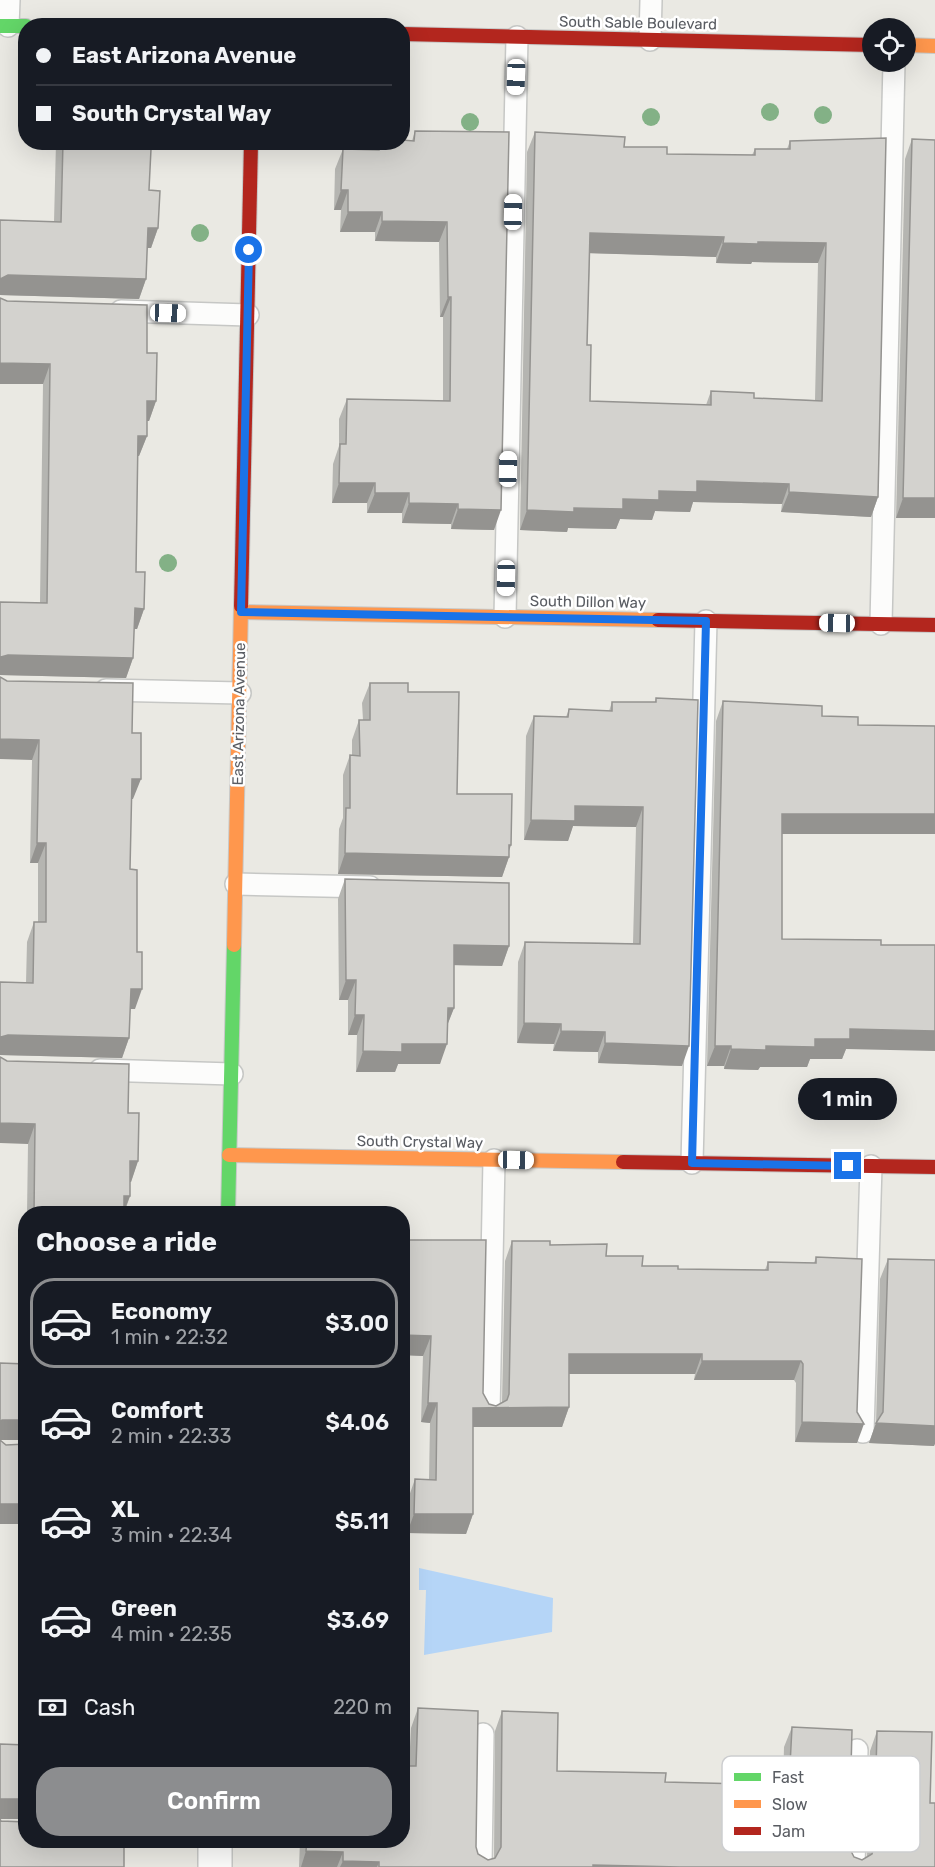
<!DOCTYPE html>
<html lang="en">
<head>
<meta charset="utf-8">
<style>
	body { margin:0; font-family:Rubik,sans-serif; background:#20242c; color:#f1f3f6; height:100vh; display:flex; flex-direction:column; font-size:22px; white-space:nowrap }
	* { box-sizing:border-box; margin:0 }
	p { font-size:20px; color:#9ea1a6 }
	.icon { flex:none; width:33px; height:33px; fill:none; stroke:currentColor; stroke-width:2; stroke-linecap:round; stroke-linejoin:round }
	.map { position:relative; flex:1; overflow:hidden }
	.drawer { position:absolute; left:18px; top:1206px; width:392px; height:642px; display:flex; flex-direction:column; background:#171b24; border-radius:24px; box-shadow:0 6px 24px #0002 }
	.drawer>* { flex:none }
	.guide { position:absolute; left:18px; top:18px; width:392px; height:132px; border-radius:24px; box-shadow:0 6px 24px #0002; display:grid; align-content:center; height:132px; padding:0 18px; background:#171b24 }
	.controls { position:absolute; left:862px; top:18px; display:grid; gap:12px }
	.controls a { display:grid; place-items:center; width:54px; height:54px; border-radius:50%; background:#171b24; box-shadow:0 6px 24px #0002; font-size:30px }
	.end { position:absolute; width:27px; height:27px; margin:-14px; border:8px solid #1a73e8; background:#fff; box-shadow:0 0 0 3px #fff }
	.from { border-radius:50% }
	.bubble { position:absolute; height:42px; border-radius:21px; background:#171b24; box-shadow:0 6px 24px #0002; font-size:20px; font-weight:600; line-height:42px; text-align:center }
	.car { position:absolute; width:18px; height:36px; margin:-18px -9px; border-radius:8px; box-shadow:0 0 4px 2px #0007; background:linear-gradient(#fff 24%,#345 0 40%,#fff 0 76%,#345 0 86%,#fff 0) }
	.guide b { display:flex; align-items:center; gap:21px; height:57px; font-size:22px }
	.guide b+b { border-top:2px solid #363941 }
	.guide i { width:15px; height:15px; background:#f1f3f6 }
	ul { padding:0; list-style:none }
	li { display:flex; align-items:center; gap:18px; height:90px; margin:0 12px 9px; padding:0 6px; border:3px solid transparent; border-radius:24px }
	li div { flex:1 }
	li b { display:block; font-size:22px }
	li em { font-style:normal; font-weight:600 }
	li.current { border-color:#8c8d8f }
	li>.icon { width:54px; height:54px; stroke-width:1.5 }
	h2 { padding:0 18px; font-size:27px; line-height:72px }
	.pay { display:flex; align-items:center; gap:15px; height:66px; padding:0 18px; font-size:22px }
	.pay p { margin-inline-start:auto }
	.cta { display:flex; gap:12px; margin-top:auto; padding:12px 18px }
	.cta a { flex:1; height:69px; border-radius:24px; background:#8c8d8f; color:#fff; font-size:24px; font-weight:600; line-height:69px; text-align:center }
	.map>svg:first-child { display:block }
	.water { fill:#b5d5f7 }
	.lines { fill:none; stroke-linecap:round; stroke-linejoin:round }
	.lane-casing { stroke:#c6c7c5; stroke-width:24 }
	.street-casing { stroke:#c6c7c5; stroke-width:36 }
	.fast-casing { stroke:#c7c8c7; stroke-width:16 }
	.slow-casing { stroke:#c7c8c7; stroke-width:16 }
	.jam-casing { stroke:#c7c8c7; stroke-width:16 }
	.lane { stroke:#fcfcfb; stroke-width:21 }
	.street { stroke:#fcfcfb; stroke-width:33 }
	.fast { stroke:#63d668; stroke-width:14 }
	.slow { stroke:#ff974d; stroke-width:14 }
	.jam { stroke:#b3261e; stroke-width:14 }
	.tree { fill:#83b186 }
	.wall { fill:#b5b5b1; fill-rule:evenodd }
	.shaded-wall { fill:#949390 }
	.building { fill:#d3d2ce; stroke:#949390; stroke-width:1.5; fill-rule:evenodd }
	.route { stroke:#1a73e8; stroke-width:8 }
	.labels { text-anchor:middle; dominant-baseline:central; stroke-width:5; stroke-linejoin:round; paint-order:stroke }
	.street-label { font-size:15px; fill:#595c62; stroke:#fff }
	.key { fill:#fff; stroke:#cdced0; stroke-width:1.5 }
	.key-label { font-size:16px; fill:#595c62 }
</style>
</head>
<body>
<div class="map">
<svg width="935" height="1867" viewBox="0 0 935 1867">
	<rect width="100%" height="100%" fill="#eae9e3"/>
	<!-- water -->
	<path class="water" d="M419 1568 553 1598 552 1632 424 1655 426 1590H419Z"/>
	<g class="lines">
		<defs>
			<g id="lane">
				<path d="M8 26 9 0"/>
				<path d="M650 40 651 0"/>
				<path d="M121 311 248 315"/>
				<path d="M505 617 517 37"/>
				<path d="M881 624 894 62"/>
				<path d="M106 690 240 693"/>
				<path d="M236 884 370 887"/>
				<path d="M100 1070 232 1074"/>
				<path d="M692 1163 706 621"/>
				<path d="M489 1413 494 1160"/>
				<path d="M863 1432 871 1166"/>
				<path d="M481 1867 483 1734"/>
				<path d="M854 1867 857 1750"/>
			</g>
			<path id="street" d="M215 1867V1840"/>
			<g id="fast">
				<path d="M0 26H26"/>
				<path d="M228 1214 234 945"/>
			</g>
			<g id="slow">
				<path d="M906 45 935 46"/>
				<path d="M241 612 658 620"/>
				<path d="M234 945 241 606"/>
				<path d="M229 1155 623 1162"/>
			</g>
			<g id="jam">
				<path d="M402 34 873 45"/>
				<path d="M241 606 251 142"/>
				<path d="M658 620 935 625"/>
				<path d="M623 1162 935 1167"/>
			</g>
		</defs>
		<!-- lane casing -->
		<use href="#lane" class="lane-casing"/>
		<!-- street casing -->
		<use href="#street" class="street-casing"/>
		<!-- fast casing -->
		<use href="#fast" class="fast-casing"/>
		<!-- slow casing -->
		<use href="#slow" class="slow-casing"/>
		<!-- jam casing -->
		<use href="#jam" class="jam-casing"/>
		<!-- lane -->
		<use href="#lane" class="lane"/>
		<!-- street -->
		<use href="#street" class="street"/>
		<!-- fast -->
		<use href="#fast" class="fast"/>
		<!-- slow -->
		<use href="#slow" class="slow"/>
		<!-- jam -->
		<use href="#jam" class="jam"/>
	</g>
	<!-- trees -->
	<g class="tree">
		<circle cx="770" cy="112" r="9"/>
		<circle cx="823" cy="115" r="9"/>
		<circle cx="651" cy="117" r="9"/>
		<circle cx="470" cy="122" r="9"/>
		<circle cx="200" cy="233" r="9"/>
		<circle cx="168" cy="563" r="9"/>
	</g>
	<!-- wall -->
	<g class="wall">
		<path d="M415 131 509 132 494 530 451 529V524L402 523V513H367V503H332L333 464 339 446V419L347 399 443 401V317H440L439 242 375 241V232H340L341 210H334L335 169 343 149 376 150 378 142H402L412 141Z"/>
		<path d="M535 132 667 154 752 155 755 149H787L790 141 886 138 878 497 871 517 781 512 782 504 693 502 690 512 655 511 652 520 620 519 616 529 568 528 567 532 520 530 527 152ZM590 253 716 257V263L751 264 752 262 818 263 815 400 754 398 711 391 706 405 590 401 587 345Z"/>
		<path d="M912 139 935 140V518H896L905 159Z"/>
		<path d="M56 142H143V149L149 190 158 228 151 248H147L146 279 139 299 0 295 54 222Z"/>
		<path d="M0 298 147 353 156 401 149 421H147V436L139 456H137L136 572 144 609 137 629H134L133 658 126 678 0 675 40 603 43 384Z"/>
		<path d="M7 681 132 733 133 799H131L130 869 135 1009H130L129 1038 122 1058 0 1055 26 983 27 942 34 922H38V863H30L32 760Z"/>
		<path d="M370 683 408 692 457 794 509 851V857L502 877 338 874 339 829 343 818V775L350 755H352V740L359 720H363L362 703Z"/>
		<path d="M656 698 682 1066 598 1063V1052L553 1051 554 1044 517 1043 518 962 525 942 633 943 636 827 573 826 568 841 524 840 526 736 534 716 566 717 569 709 609 711 612 702H655Z"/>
		<path d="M723 701 822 716 858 725 935 726V834H782V939L846 1049 842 1059H810L807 1067H760L758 1070 724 1069V1066H707L716 721Z"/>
		<path d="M345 879 509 946 502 966 454 965V1008L447 1026 440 1064H398L395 1072H356L357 1035H348V1000H339L338 899Z"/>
		<path d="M7 1061 128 1113 138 1161 131 1182 130 1181V1196L124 1214H27L28 1144Z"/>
		<path d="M402 1240 489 1404 496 1406 502 1403 505 1261 512 1241 550 1245 606 1256 642 1266 678 1269 765 1270 768 1262 814 1263 816 1257 857 1412V1443L795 1442 796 1383 794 1380H694L695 1374H569V1407L562 1427H473V1514L466 1534 407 1533 408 1499 415 1479H429L430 1423 421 1422 423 1356 402 1355Z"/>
		<path d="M888 1259 934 1446 869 1443 876 1423 880 1279Z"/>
		<path d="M0 1363 26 1364V1440H0L6 1445H26V1629H20L21 1524H0Z"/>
		<path d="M418 1708 476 1847 478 1854 488 1860 494 1858 495 1731 502 1711 557 1771 665 1782 783 1785 784 1747 792 1727 854 1857 862 1860 867 1857 870 1751 877 1731 930 1803 935 1867H299L300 1840H402L409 1766 411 1728Z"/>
	</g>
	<!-- shaded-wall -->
	<g class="shaded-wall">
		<path d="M341 190H348L341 210H334Z"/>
		<path d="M348 212H382L375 232H340Z"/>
		<path d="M382 221 447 222 439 242 375 241Z"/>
		<path d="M148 228H158L151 248H141Z"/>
		<path d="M590 233 724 237 716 257 583 253Z"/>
		<path d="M758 242 826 243 818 263 752 262 751 264 716 263 723 243Z"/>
		<path d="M8 275 146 279 139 299 0 295V279Z"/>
		<path d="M448 297H451L443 317H440Z"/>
		<path d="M0 363 50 364 43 384H0Z"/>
		<path d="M147 401H156L149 421H140Z"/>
		<path d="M138 436H147L139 456H130Z"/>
		<path d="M697 481 789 484 782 504 693 502 690 512 655 511 652 520 620 519 616 529 568 528 567 532 520 530 527 510 623 499Z"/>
		<path d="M339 483H375L367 503H332Z"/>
		<path d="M789 492 878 497 871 517 781 512Z"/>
		<path d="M375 493H409L402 513H367Z"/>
		<path d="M903 498H935V518H896Z"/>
		<path d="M409 503 458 504 451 524 402 523Z"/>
		<path d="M458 509 501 510 494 530 451 529Z"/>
		<path d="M135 608 144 609 137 629H127Z"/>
		<path d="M8 655 133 658 126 678 0 675V658L1 657Z"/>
		<path d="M0 739 39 740 32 760 0 759Z"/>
		<path d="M132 779H141L133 799H124Z"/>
		<path d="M575 806 643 807 636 827 573 826 568 841 524 840 531 820Z"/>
		<path d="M782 814H935V834H775Z"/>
		<path d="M37 843H46L38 863H30Z"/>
		<path d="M511 845 507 857H509L502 877 338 874 345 853Z"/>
		<path d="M454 945 509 946 502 966 447 965Z"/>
		<path d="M346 980H356L348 1000H339Z"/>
		<path d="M131 989H142L135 1009H124Z"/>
		<path d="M448 1008H454L446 1028Z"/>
		<path d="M355 1015H364L357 1035H348Z"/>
		<path d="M524 1023 561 1024 554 1044 517 1043Z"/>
		<path d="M850 1029 935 1031V1051L846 1049 842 1059H810L807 1067H760L758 1070 724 1069 731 1049 766 1046 815 1039Z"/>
		<path d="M561 1031 605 1032 598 1052 553 1051Z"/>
		<path d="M8 1035 129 1038 122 1058 0 1055V1038L1 1037Z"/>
		<path d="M605 1043 689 1046 682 1066 598 1063Z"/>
		<path d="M402 1044H447L440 1064H398L395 1072H356L363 1051Z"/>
		<path d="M715 1046H731L724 1066H707Z"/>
		<path d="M0 1123 35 1124 28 1144 0 1143Z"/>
		<path d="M130 1161H138L131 1182 123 1181Z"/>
		<path d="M124 1196H130L123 1214Z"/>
		<path d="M402 1335 431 1336 423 1356 402 1355Z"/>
		<path d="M569 1354H702L695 1374H562Z"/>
		<path d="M702 1361H801L794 1380H694Z"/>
		<path d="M428 1403H437L430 1423 421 1422Z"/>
		<path d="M569 1407 562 1427H466L473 1408Z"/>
		<path d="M2 1420H26V1440H0V1422Z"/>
		<path d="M802 1422 864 1424 857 1443 795 1442Z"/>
		<path d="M876 1423 935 1426V1444L934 1446 869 1443Z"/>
		<path d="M0 1504H26V1513L21 1524H0Z"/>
		<path d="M414 1514H473L466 1534 407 1533Z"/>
		<path d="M26 1613V1629H20Z"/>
		<rect x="0" y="1799" width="26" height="20"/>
		<path d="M306 1851 343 1852 337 1867H301Z"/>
		<path d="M343 1861 379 1862 377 1867H340Z"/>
		<path d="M593 1865 680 1867H592Z"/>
	</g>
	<!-- building -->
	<g class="building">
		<path d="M415 131 509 132 501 510 458 509V504L409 503V493H375V483H339L340 444H346L347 399 450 401 451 297H448L447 222 382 221V212H348V190H341L343 149 379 150V142H402V140L414 141Z"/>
		<path d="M535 132 625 137 624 147H667V154L755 155V149H790V141L886 138 878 497 789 492V484L697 481V492L659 491V500L623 499V509L574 508V512L527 510ZM590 233 724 237 723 243 758 244V242L826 243 822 401 754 398V393L711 391V405L590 401 591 345H587Z"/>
		<path d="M912 139 935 140V498H903Z"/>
		<path d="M63 142H143V149H151L149 190 160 191 158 228H148L146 279 8 275 0 279V220L61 222Z"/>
		<path d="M0 298 7 301 147 305V353H157L156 401H147V436H138L136 572H145L144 609 135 608 133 658 8 655 1 657 0 658V602L47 603 50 364 0 363Z"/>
		<path d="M0 677 7 681 133 683 132 733H141V779H132L130 869 137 870V952H142V989H131L129 1038 8 1035 1 1037 0 1038V982L33 983 34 922H46V843H37L39 740 0 739Z"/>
		<path d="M370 683H408V692H459L457 794H512L511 845H509V857L345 853 346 808H350V755L360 756 359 720H370Z"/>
		<path d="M656 698 698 700 689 1046 605 1043V1032L561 1031V1024L524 1023 525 942 640 944 643 807 575 806V821L531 820 534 716 568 717 569 709 612 711V702H656Z"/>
		<path d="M723 701 822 706V716L858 717V725L935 726V814H782V939L881 940V945H935V1031L850 1029V1039H815V1047L766 1046V1050L731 1049V1046H715Z"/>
		<path d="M345 879 509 883V946L454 945V1008H448L447 1044H402V1052L363 1051 364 1015H355L356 980H346Z"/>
		<path d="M0 1057 7 1061 129 1064 128 1113H139L138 1161H130V1196H124V1214H34L35 1124 0 1123Z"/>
		<path d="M402 1240H486L483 1393 489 1404 496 1406 507 1400 509 1394 512 1241H550V1245L607 1244 606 1256H643L642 1266H678V1269L768 1270V1262L816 1263V1257L862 1259 857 1412 864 1424 802 1422 803 1364 801 1361H702V1354H569V1407L473 1408V1514H414L415 1479 436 1480 437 1403H428L431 1336 402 1335Z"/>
		<path d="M888 1259 935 1260V1426L876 1423 883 1412Z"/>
		<path d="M0 1363 26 1364V1420H2L0 1422Z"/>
		<path d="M0 1440 6 1445 26 1444V1504H0Z"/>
		<path d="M418 1708 478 1711 476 1847 478 1854 488 1860 495 1858 501 1847 502 1711 558 1713 557 1771 666 1773 665 1782 789 1785 792 1727 852 1730 849 1847 854 1857 862 1860 872 1854 874 1847 877 1731 932 1732 930 1803H935V1867H680L593 1865V1867H379V1862L343 1861V1852L306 1851 307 1840H402V1766H416Z"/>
		<path d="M0 1744 26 1745V1799H0V1800Z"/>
		<path d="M0 1819 1 1821 26 1822V1840H124V1867H0Z"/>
	</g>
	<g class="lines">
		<!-- route -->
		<path class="route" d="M249 250 241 612 706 621 692 1163 848 1166"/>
	</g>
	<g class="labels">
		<!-- street labels -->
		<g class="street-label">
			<text transform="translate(638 23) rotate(1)">South Sable Boulevard</text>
			<text transform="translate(588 602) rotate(1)">South Dillon Way</text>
			<text transform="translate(239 714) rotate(-89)">East Arizona Avenue</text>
			<text transform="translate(420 1142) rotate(1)">South Crystal Way</text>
		</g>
	</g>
	<!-- legend -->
	<rect x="722" y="1756" width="198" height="96" rx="9" class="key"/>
	<rect x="734" y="1773" width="27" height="8" fill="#63d668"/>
	<rect x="734" y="1800" width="27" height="8" fill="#ff974d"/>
	<rect x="734" y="1827" width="27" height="8" fill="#b3261e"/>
	<g class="key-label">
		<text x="772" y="1783">Fast</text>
		<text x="772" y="1810">Slow</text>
		<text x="772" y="1837">Jam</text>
	</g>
</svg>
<div class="controls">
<a><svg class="icon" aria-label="locate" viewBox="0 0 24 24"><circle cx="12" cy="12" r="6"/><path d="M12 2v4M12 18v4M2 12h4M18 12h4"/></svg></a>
</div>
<i class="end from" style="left:249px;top:250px"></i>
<i class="end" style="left:848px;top:1166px"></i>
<div class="bubble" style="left:798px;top:1078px;width:99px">1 min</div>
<i class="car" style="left:516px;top:77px;rotate:182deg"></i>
<i class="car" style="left:513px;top:212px;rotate:1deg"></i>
<i class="car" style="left:168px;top:313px;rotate:92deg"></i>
<i class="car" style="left:508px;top:469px;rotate:1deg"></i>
<i class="car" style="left:506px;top:578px;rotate:181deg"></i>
<i class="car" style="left:837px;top:623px;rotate:271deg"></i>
<i class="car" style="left:516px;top:1160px;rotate:91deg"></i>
<div class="guide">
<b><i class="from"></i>East Arizona Avenue</b>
<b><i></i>South Crystal Way</b>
</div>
<section class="drawer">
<h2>Choose a ride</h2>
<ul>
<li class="current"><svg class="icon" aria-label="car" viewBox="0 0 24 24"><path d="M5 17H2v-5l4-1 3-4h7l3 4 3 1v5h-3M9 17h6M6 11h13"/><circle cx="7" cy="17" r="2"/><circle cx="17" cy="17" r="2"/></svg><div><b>Economy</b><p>1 min · 22:32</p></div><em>$3.00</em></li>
<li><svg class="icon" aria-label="car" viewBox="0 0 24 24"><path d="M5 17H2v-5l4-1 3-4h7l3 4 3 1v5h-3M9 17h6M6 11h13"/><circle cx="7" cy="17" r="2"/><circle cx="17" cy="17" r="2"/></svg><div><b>Comfort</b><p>2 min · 22:33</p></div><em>$4.06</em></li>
<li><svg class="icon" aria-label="car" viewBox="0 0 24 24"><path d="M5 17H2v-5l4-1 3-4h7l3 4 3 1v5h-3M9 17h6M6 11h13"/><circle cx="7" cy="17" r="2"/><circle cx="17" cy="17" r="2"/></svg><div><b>XL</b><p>3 min · 22:34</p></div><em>$5.11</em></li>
<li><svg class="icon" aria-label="car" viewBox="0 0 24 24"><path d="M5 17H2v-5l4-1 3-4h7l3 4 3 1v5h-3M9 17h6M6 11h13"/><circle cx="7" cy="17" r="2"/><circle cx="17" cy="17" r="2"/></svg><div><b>Green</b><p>4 min · 22:35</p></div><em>$3.69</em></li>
</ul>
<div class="pay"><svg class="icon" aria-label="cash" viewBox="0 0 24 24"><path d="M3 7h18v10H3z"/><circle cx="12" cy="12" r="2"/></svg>Cash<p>220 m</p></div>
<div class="cta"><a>Confirm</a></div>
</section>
</div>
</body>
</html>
